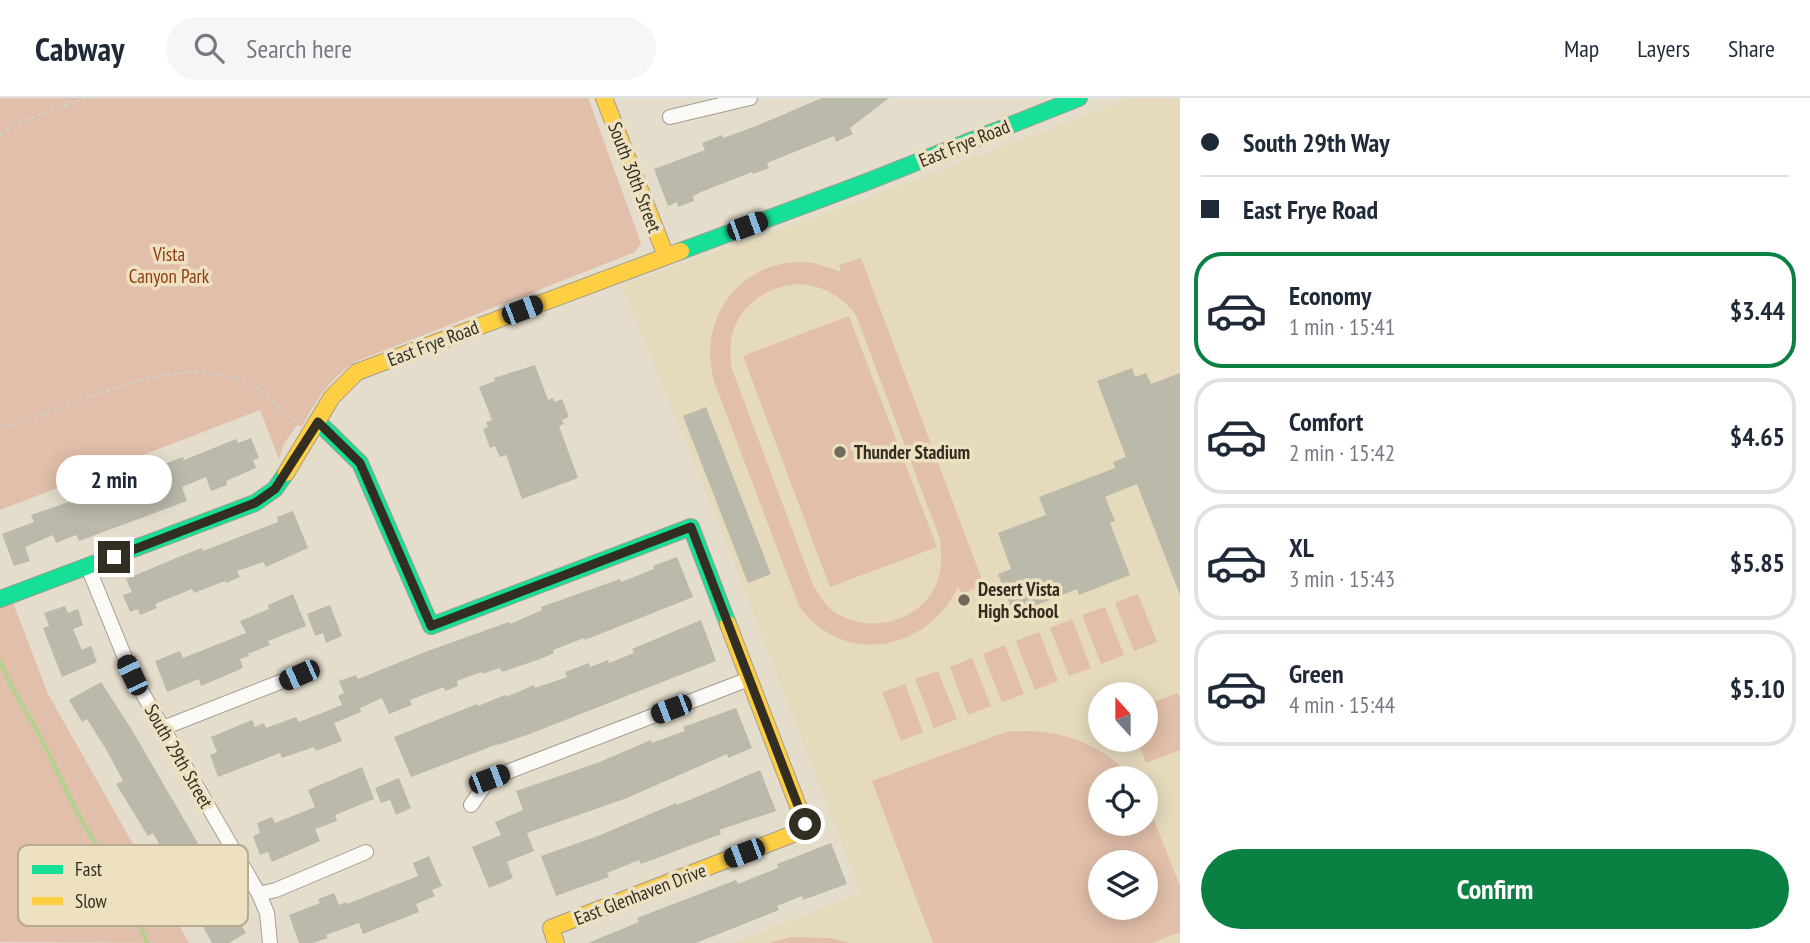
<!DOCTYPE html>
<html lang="en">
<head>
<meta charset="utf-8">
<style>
	body { margin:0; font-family:"PT Sans Narrow",sans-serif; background:#f6f6f7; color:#1f2937; height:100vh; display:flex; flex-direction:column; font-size:26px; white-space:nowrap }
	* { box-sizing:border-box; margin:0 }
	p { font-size:23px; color:#747a83 }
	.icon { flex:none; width:38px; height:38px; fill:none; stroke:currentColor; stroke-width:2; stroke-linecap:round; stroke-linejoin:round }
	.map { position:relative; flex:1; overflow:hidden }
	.details { display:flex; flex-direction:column; background:#fff; width:630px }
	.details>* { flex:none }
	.banner { display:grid; align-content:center; height:154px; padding:0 21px; background:#fff }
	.needle { width:46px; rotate:339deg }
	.tools { position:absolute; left:1088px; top:584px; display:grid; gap:14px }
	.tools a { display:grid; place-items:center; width:70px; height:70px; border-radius:50%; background:#fff; box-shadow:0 4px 18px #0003; font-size:35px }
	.end { position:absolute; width:32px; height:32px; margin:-16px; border:9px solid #332e22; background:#fff; box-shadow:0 0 0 4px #fff }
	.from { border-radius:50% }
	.bubble { position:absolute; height:49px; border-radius:24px; background:#fff; box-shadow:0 4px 18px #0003; font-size:23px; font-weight:700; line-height:49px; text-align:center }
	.car { position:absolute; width:21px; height:42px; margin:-21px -10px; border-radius:9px; box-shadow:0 0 5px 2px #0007; background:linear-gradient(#222 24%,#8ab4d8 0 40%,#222 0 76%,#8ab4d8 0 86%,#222 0) }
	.banner b { display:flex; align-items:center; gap:24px; height:66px; font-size:26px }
	.banner b+b { border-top:2px solid #e0e1e3 }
	.banner i { width:18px; height:18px; background:#1f2937 }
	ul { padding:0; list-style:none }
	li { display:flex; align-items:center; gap:21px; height:116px; margin:0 14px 10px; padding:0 7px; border:4px solid #e0e1e3; border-radius:28px }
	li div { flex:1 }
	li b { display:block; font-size:26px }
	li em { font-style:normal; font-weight:700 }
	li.selected { border-color:#0b8043 }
	li>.icon { width:63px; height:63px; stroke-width:1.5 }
	.primary-button { display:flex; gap:14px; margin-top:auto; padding:14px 21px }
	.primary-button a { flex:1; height:80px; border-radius:42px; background:#0b8043; color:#fff; font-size:28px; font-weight:700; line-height:80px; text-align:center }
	header { display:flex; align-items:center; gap:42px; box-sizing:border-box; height:98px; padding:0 35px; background:#fff; border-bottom:2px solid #e0e1e3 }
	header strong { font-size:33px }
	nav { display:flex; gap:38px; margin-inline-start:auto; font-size:24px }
	.search { width:490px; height:63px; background:#f6f6f7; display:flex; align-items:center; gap:18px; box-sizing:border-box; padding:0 24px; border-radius:38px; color:#747a83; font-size:26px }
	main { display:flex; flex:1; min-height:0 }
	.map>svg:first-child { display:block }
	.built { fill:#e6dabd; fill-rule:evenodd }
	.green { fill:#e1bfaa; fill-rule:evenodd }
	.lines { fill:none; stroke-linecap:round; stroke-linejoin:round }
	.stream { stroke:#b5d08f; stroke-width:4.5 }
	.building { fill:#bbb9aa }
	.street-casing { stroke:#a39d90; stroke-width:16 }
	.fast-casing { stroke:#a39d90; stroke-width:18 }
	.slow-casing { stroke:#a39d90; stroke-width:18 }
	.path { stroke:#d0cfc9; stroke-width:2.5; stroke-dasharray:3.5 3.5; stroke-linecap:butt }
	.street { stroke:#fbfaf7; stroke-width:14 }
	.fast { stroke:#16e098; stroke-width:16 }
	.slow { stroke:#ffcf43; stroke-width:16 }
	.route { stroke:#332e22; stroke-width:9 }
	.poi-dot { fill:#716b5e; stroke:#eee1c1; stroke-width:2.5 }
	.labels { text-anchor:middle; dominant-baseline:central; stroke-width:7; stroke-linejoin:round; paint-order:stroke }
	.street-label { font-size:19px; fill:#332e22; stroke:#eee1c1 }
	.park-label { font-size:19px; fill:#8c3c0f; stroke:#eee1c1 }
	.poi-label { font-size:19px; font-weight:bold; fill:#332e22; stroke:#eee1c1; text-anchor:start }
	.key { fill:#eee1c1; stroke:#b6ab91; stroke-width:2 }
	.key-label { font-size:19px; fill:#332e22 }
</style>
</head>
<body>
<header>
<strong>Cabway</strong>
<div class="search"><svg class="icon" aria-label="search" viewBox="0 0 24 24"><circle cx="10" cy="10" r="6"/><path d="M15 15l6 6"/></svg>Search here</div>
<nav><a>Map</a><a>Layers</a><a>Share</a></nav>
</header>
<main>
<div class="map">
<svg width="1180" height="845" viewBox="0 0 1180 845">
	<rect width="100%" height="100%" fill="#e4ddcc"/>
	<!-- built -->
	<path class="built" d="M1131 0H1180V845H733L861 795 711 406 621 187 833 113ZM1101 597H1146V642H1101ZM1101 681H1146V726H1101ZM1101 765H1146V810H1101Z"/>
	<!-- green -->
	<g class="green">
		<path d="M0 0H588L641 145 635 154 355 264C328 283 317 300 302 329L297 327 284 346 279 361 260 312 0 412Z"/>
		<path d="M861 160 984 487 962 496 958 489C927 554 843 569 799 508L715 286C696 226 735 165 800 164 814 164 828 169 841 174L839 167ZM797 186C822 187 841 197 856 217L940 441C941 454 942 466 939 478 927 523 869 539 833 513 824 506 819 496 813 487L732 271C723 224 751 191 797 186Z"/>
		<path d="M849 218 937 449 830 489 743 258Z"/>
		<path d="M1138 496 1157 544 1134 553 1115 505Z"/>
		<path d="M10 497 48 596 189 845 0 844V501Z"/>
		<path d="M1105 509 1124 557 1101 566 1082 517Z"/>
		<path d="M1072 521 1091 570 1069 578 1050 530Z"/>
		<path d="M1039 534 1058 583 1035 592 1016 543Z"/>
		<path d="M1005 547 1024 596 1002 604 983 556Z"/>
		<path d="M972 560 991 608 968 617 950 569Z"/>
		<path d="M938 573 957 621 934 630 915 581Z"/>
		<path d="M905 586 923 634 901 643 882 594Z"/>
		<path d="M1178 595 1180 600V652L1146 665 1137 642H1146V607Z"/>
		<path d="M1009 633C1061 632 1094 641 1131 678L1133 681H1101V726H1146V702L1180 788V834L1152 845H933L872 683ZM1101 765H1146V810H1101Z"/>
		<path d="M791 839 830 840 850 845H769Z"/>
	</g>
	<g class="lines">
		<!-- stream -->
		<path class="stream" d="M0 563C10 590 24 609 38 634 53 663 66 693 81 721 104 762 131 801 147 845"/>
	</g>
	<!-- building -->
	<g class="building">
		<path d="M822 0H889L850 30 853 36 836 44 834 38 767 65 769 70 753 76 752 74 701 94 693 98 694 103 678 109 677 104 668 108 654 71 705 52 702 45 722 37 723 40 756 28Z"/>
		<path d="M535 267 548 302 553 300 555 304 562 301 569 319 562 322 564 326 559 328 578 380 522 401 506 357 500 359 495 348 490 350 483 331 488 329 486 324 492 322 479 289 495 283 494 280Z"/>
		<path d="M1132 270 1135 279 1146 275 1151 286 1180 275V497L1137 386 1105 399 1115 423 1110 425 1130 477 1079 497 1077 491 1014 516 998 476 1011 471 998 435 1046 417 1039 399 1115 370 1113 364 1126 359 1097 283Z"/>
		<path d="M706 309 771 476 748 485 683 318Z"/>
		<path d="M251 340 259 360 253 362 256 370 226 383 227 387 211 393 206 379 182 389 187 403 79 443 76 437 56 445 53 437 25 449 30 463 14 468 2 436 34 424 31 417 89 397 91 403 160 377 157 369 183 359 184 362 236 341 238 345Z"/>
		<path d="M293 413 308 450 266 469 263 464 237 473 240 479 226 485 225 483 194 495 192 491 155 506 157 510 140 517 138 511 130 514 123 497 132 494 126 481 186 456 202 450 203 453 278 424 277 419Z"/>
		<path d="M677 459 693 499 585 542 584 540 553 552 554 555 540 561 502 574 500 570 482 576 481 574 457 583 458 588 445 593 444 589 410 602 412 607 389 616 382 600 360 610 361 614 334 625 342 643 316 653 314 649 282 660 280 655 218 679 210 657 217 654 211 639 252 622 255 629 264 625 266 630 296 619 299 624 342 607 338 598 344 595 339 583 356 577 358 581 425 554 509 524 510 526 542 512 541 509 620 481 621 484 654 471 653 468Z"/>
		<path d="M293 496 306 528 268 543 270 547 248 556 249 558 240 561 243 570 201 588 199 581 167 594 155 563 180 553 183 560 246 535 240 523 269 511 268 507Z"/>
		<path d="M330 507 342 538 326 545 323 535 315 538 307 516Z"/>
		<path d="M65 508 68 515 78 511 83 527 73 531 82 552 91 548 97 564 62 579 43 530 49 528 44 515Z"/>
		<path d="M701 522 716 563 527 637 498 647V646L411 679 394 639 477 606 478 608 505 597 506 599 534 587 535 590 567 579 565 574 589 565 590 569 608 562 609 565 634 555 632 551Z"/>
		<path d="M101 584 132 632 232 804 229 806 246 835 229 845H212L203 829 206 827 184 791 180 793 172 777 176 776 153 735 148 738 116 686 123 683 107 653 87 621 82 624 69 602Z"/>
		<path d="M736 610 752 650 728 660 727 656 627 700 527 735 534 753 507 764 513 780 489 790 472 749 501 737 495 724 523 712 516 693 597 665 651 642 652 645 685 633 683 629Z"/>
		<path d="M362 669 374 701 335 717 337 723 315 731 320 743 272 764 268 754 260 757 253 738 260 735 257 725 272 719 275 725 315 709 308 692Z"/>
		<path d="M760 672 776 713 719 732 721 736 641 766 639 762 607 775 609 779 556 798 541 758 598 738 676 705 677 707 709 694Z"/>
		<path d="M399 680 411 710 396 717 390 702 381 705 375 690Z"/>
		<path d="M831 745 847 786 803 802 802 798 777 808 779 812 696 845H588L639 824 637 820 736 782 738 786 778 770 777 766Z"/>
		<path d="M429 758 442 788 432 792 435 798 416 806 419 814 363 836 359 825 326 837 328 840 313 845H299L289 817 320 805 318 801 334 795 339 807 346 804 347 806 418 778 413 765Z"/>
	</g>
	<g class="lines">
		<defs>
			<g id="street">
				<path d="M670 19 750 0"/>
				<path d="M88 469 132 577 259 796 267 815 270 845"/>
				<path d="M163 630 298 577"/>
				<path d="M471 707 489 681 749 581"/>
				<path d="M259 796 276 792 366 754"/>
			</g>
			<g id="fast">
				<path d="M681 153 864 85 1079 0"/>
				<path d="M318 324 360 365 431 528 691 429 728 526"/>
				<path d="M0 501 255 405 275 391 286 375"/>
			</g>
			<g id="slow">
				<path d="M604 0 666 158"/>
				<path d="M286 375 332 299 357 274 681 153"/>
				<path d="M556 845 551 830 793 736 805 726 728 526"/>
			</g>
		</defs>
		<!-- street casing -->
		<use href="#street" class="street-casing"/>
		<!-- fast casing -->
		<use href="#fast" class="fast-casing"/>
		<!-- slow casing -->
		<use href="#slow" class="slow-casing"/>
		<!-- path -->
		<g class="path">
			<path d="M0 36 22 23 86 0"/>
			<path d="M0 329C16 327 31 320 46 315 111 293 185 254 252 287 269 296 281 315 298 324"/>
		</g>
		<!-- street -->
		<use href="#street" class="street"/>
		<!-- fast -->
		<use href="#fast" class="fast"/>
		<!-- slow -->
		<use href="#slow" class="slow"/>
	</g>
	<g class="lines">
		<!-- route -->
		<path class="route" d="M114 459 255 405 275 391 318 324 360 365 431 528 691 429 805 726"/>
	</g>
	<!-- markers -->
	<g class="poi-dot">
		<circle cx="840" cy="354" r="7"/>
		<circle cx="964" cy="502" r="7"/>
	</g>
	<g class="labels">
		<!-- street labels -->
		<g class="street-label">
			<text transform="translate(964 45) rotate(-22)">East Frye Road</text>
			<text transform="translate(635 79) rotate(69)">South 30th Street</text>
			<text transform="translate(433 245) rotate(-21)">East Frye Road</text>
			<text transform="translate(179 658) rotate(60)">South 29th Street</text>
			<text transform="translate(640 796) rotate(-21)">East Glenhaven Drive</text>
		</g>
		<!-- park labels -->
		<g class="park-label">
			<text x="169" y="156">Vista<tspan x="169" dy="22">Canyon Park</tspan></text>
		</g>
		<!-- poi labels -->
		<g class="poi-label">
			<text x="854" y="354">Thunder Stadium</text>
			<text x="978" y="491">Desert Vista<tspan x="978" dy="22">High School</tspan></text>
		</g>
	</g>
	<!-- legend -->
	<rect x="18" y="747" width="230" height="81" rx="10" class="key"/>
	<rect x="32" y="767" width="31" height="9" fill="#16e098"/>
	<rect x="32" y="799" width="31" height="8" fill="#ffcf43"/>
	<g class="key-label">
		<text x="75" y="778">Fast</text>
		<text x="75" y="810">Slow</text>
	</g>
</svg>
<div class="tools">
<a><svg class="needle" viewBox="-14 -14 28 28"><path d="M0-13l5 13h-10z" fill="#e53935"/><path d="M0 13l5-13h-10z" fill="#747a83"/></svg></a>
<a><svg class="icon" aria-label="locate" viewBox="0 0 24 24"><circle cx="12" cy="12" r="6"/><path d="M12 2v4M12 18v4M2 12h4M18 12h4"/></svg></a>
<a><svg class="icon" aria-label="layers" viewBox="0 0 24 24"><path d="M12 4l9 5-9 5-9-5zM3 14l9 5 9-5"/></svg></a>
</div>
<i class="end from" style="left:805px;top:726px"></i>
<i class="end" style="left:114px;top:459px"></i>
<div class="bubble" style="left:56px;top:357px;width:116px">2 min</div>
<i class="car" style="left:747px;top:128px;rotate:70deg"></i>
<i class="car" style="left:522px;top:212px;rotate:69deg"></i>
<i class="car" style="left:132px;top:577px;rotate:335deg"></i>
<i class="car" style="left:299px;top:577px;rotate:246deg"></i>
<i class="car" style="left:671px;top:611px;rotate:249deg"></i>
<i class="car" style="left:489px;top:681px;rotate:69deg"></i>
<i class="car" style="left:744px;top:755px;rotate:249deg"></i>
</div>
<section class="details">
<div class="banner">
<b><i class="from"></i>South 29th Way</b>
<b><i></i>East Frye Road</b>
</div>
<ul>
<li class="selected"><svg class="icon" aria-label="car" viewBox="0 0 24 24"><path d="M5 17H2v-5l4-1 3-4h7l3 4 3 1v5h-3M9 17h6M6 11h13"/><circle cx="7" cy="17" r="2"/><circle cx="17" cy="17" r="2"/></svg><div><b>Economy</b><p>1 min · 15:41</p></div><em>$3.44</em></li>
<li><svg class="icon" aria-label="car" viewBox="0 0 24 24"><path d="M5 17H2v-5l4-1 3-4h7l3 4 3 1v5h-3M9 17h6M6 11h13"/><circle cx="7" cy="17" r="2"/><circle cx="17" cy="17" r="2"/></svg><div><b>Comfort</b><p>2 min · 15:42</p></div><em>$4.65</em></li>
<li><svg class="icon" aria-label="car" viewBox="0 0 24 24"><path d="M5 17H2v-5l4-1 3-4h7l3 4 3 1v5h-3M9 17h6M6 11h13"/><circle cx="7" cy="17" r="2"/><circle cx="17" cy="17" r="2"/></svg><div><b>XL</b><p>3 min · 15:43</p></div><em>$5.85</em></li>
<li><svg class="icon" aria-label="car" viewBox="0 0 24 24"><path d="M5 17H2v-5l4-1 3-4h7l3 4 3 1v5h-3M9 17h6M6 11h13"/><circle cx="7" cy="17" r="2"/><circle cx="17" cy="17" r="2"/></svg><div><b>Green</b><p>4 min · 15:44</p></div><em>$5.10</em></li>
</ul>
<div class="primary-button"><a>Confirm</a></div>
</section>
</main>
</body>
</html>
